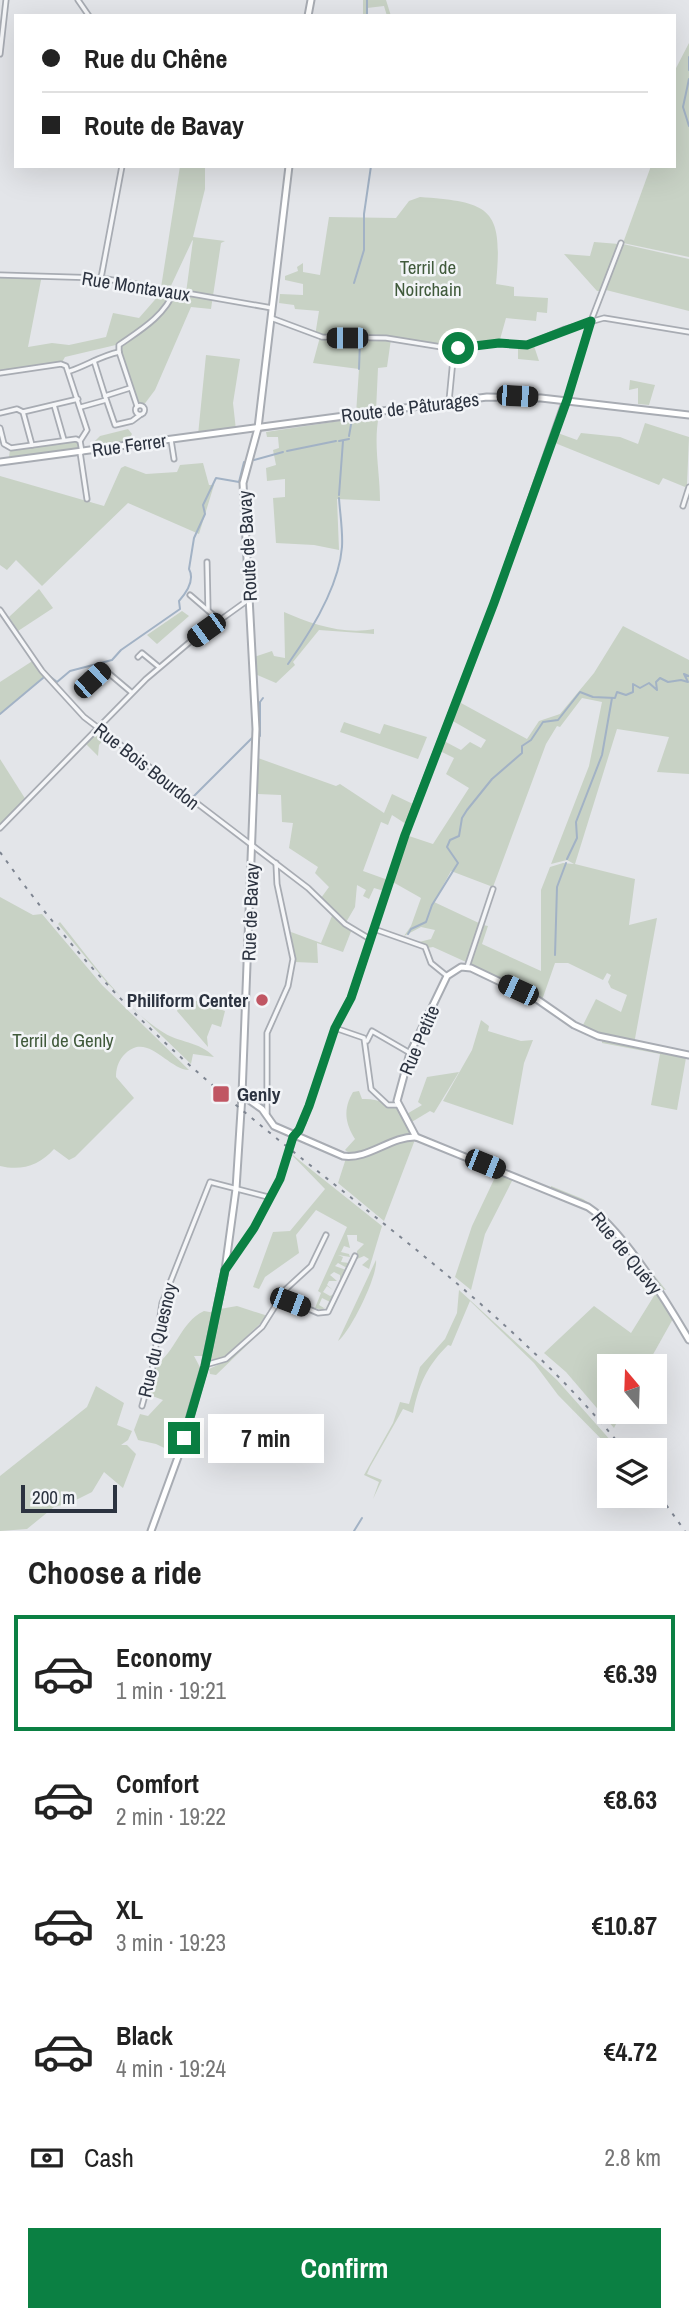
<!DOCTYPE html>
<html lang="en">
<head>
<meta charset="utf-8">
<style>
	body { margin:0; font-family:"Archivo Narrow",sans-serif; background:#f2f2f2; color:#222; height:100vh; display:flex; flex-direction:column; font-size:26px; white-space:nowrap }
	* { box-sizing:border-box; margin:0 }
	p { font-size:23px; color:#767676 }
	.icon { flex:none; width:38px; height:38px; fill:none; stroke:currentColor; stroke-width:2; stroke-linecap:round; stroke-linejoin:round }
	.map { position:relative; height:1531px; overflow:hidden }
	.panel { display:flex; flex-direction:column; background:#fff; flex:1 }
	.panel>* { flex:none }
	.hud { position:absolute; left:14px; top:14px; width:662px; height:154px; border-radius:0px; box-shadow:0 7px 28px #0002; display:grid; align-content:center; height:154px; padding:0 28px; background:#fff }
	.needle { width:46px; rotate:341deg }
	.tools { position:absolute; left:597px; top:1354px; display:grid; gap:14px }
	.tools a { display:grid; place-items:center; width:70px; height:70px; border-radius:0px; background:#fff; box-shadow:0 7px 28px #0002; font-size:35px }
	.scale { position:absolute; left:21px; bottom:18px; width:96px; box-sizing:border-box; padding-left:7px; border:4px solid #2c3340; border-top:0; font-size:19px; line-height:24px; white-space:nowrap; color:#2c3340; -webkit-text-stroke:5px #f2f4f7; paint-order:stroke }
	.end { position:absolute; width:32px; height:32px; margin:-16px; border:9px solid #0b8043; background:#fff; box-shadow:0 0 0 4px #fff }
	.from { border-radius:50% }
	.bubble { position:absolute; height:49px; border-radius:0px; background:#fff; box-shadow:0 7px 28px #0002; font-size:23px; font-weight:700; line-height:49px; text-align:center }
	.car { position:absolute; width:21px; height:42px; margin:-21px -10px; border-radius:9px; box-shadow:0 0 5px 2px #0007; background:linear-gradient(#222 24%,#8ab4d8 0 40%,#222 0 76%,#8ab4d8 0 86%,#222 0) }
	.hud b { display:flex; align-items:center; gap:24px; height:66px; font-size:26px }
	.hud b+b { border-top:2px solid #e0e0e0 }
	.hud i { width:18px; height:18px; background:#222 }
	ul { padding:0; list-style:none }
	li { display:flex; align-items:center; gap:21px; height:116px; margin:0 14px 10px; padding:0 14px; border:4px solid transparent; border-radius:0px }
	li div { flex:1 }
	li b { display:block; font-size:26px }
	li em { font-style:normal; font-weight:700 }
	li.current { border-color:#0b8043 }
	li>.icon { width:63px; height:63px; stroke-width:1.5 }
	h2 { padding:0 28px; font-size:32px; line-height:84px }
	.pay { display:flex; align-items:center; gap:18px; height:77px; padding:0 28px; font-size:26px }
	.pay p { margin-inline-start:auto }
	.action { display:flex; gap:14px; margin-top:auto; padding:14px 28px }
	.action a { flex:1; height:80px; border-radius:0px; background:#0b8043; color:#fff; font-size:28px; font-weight:700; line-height:80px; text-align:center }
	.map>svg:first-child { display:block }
	.green { fill:#c8d2c5; fill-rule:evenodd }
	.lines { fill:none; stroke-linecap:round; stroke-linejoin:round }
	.stream { stroke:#a2b2c5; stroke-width:2 }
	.street-casing { stroke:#a8acb3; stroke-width:7 }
	.secondary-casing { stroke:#a8acb3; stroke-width:9 }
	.street { stroke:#f5f6f8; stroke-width:3.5 }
	.secondary { stroke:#fff; stroke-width:5 }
	.rail { stroke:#7e8591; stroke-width:2; stroke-dasharray:3.5 7; stroke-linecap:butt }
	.route { stroke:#0b8043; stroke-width:9 }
	.poi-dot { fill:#c05663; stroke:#f2f4f7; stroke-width:2.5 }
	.labels { text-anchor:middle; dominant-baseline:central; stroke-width:5; stroke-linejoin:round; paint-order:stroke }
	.park-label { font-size:19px; fill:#405a3b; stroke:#f2f4f7 }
	.street-label { font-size:19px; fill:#2c3340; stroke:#f2f4f7 }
	.poi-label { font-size:19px; font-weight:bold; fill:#2c3340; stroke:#f2f4f7; text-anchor:end }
</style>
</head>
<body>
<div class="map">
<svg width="689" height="1531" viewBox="0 0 689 1531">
	<rect width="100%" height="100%" fill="#e3e5e9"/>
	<!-- green -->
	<g class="green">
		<path d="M363 0H386L391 16H387L384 6 367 8V16H363Z"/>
		<path d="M689 43V257L623 243 651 166H674V72Z"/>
		<path d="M180 166H205V189L193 237 225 241 221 243 211 309 191 307 155 390 143 406H137L119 352 120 344 65 357 61 364 0 373V275H42L28 347 52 343 69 345 106 337 113 313 139 318 160 294ZM193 240 186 293 169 290 192 241Z"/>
		<path d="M420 197C493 202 503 210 496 284L514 287V296L548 298 547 313 537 312 536 321 506 318 499 343 454 349 391 339 387 367 378 368 376 411 356 414 359 369 313 363 320 337 315 336 319 311 295 309 294 305 279 303 280 294 303 295V284L285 280V276L298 271 297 267 303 263V272L320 275 329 217 396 218 409 201Z"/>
		<path d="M594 242 619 244 604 291H597L564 254 590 256Z"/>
		<path d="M623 244 689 259V311L606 290Z"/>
		<path d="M534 346 539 361 518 359V348Z"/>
		<path d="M206 355 240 359 233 403 236 430 198 435Z"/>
		<path d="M630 380 655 385 649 405 638 404V388L629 390Z"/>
		<path d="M379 415C373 444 380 471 380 501L337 499 339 550 314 545 276 543 273 498 285 497V479L267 481 266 468 276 465 273 450 279 448 278 437H267L266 432Z"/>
		<path d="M645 423 689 437 687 485 685 487 663 478 659 485 555 443 461 703 527 739 539 721 560 714 594 673 623 626 689 660V774L657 772 669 737 617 729 575 864 635 879 629 925 657 918 634 1044 612 1039 582 1027 596 999 621 1012 627 995 611 988 608 982 611 975 607 973 603 980 568 963H555L542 1000 469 965 483 925 488 926 482 944 541 971V890L550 867 563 863 574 864 567 860 551 864 589 766 602 702 582 698 560 727 557 726 546 744 493 887 451 871 434 902 481 924 466 962 433 947 427 948 419 942 431 939 435 930 421 927 404 936 411 926 421 898 391 881 406 835 433 844 469 788 446 774 454 758 440 751 444 741 461 750 470 742 481 748 486 740 451 720 555 432 577 440 581 433 620 437 638 444Z"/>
		<path d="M128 429 132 434 127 442 102 446 95 441 100 436Z"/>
		<path d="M76 440 79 446 77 449 9 458 10 449Z"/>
		<path d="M203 463 209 485H214L199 534 128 503 42 586 16 560 7 570 0 565V476L104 506 121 468 125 466 146 474 177 472 180 465Z"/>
		<path d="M39 589 53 608 18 631 9 617Z"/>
		<path d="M182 611 189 616 157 644 147 635Z"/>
		<path d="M284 612C311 624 344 635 374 629V634L319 630 293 662 295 665 276 683 255 674 254 657 272 651 274 656 285 658Z"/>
		<path d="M34 660 46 675 0 714V682Z"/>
		<path d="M344 722 380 734 384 724 427 737 418 759 340 732Z"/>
		<path d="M98 732 106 737 99 745 98 756 85 743Z"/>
		<path d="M258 758 336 786 340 784 384 813 392 794 413 804 406 824 392 815 388 825 381 822 363 871 388 880 384 891 374 888 369 899 363 896 366 890 357 885 355 907 345 924 352 929 343 952 317 943 318 963 295 962 291 932 321 943 334 911 321 898 329 887 315 873 318 867 289 848 293 823 282 822 281 795 258 794Z"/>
		<path d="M0 759 26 800 0 828Z"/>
		<path d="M0 897 33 915 42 914 102 985 189 1070C167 1069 146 1029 123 1056 118 1062 116 1069 116 1077L134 1098 75 1157 69 1160 54 1149C39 1166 21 1171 0 1166Z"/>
		<path d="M60 922C90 959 120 1004 161 1031 178 1043 200 1041 214 1057L193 1054 191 1064 108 984 58 924Z"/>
		<path d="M182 996 225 1011 221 1027 212 1024 207 1037 208 1047 177 1011Z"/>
		<path d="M481 1020 489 1026 488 1031 521 1041 533 1040 524 1063 513 1125 443 1101 472 1050Z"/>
		<path d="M602 1040 686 1058 677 1110 651 1105 660 1054 602 1043Z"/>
		<path d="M459 1072 434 1113 430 1111 410 1123 405 1115 422 1105 418 1102 427 1077Z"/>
		<path d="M359 1091 362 1099C379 1098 385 1105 398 1105L416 1137 384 1221 338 1183 348 1152 345 1150 355 1139C345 1123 343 1109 353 1092Z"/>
		<path d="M289 1152 382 1226 369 1269 362 1265 369 1259 364 1256 357 1259V1251L364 1244 357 1241V1235H347L350 1248 344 1246 341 1252 349 1254 350 1257 338 1255 343 1257 341 1262 349 1263 347 1268 338 1263 335 1266 346 1270 340 1282V1275L334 1272 330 1275 337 1281H329L327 1285 333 1290 327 1286 323 1292 330 1296 334 1294 330 1302 322 1298 319 1305 324 1308 329 1304 322 1310 315 1308 321 1293 318 1291 347 1227 316 1210 296 1235 299 1253 265 1277 259 1289 253 1287 273 1232 290 1231 325 1189Z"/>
		<path d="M498 1171 513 1179 485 1234 471 1290 455 1277 472 1226Z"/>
		<path d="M551 1186 583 1199 605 1214 666 1290 658 1288 599 1214 551 1189Z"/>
		<path d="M376 1260C378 1276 350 1332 338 1341Z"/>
		<path d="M459 1290 557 1380 620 1451H613L558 1395 534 1363 470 1301 451 1346 448 1345C427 1366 419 1384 413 1413L403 1409 370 1467 367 1474 382 1480 373 1499 379 1482 364 1475 393 1423 400 1402 409 1404 420 1367 445 1339 450 1328 457 1313Z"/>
		<path d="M657 1291 674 1317 646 1367H609V1412H622L614 1428 566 1372 544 1353 594 1306 631 1333Z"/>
		<path d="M237 1306 268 1316 222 1360 211 1363 209 1357 220 1309Z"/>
		<path d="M204 1311 215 1313 205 1356H194L202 1371 177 1454 156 1444 138 1440 134 1430 140 1414 148 1416 163 1400 147 1394 154 1366C176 1353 180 1322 204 1311Z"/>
		<path d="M270 1319 266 1327 216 1375 210 1374 209 1369 224 1362Z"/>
		<path d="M96 1386 124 1403 117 1425 132 1431 128 1440 121 1445H127L136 1454 123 1488 104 1472 92 1492 70 1503 54 1507 27 1529 0 1531V1476L87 1407Z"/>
	</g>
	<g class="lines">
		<!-- stream -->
		<g class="stream">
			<path d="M367 0V16"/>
			<path d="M689 57V70"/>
			<path d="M689 79 683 107 689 126"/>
			<path d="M354 283 364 250V214L371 166"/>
			<path d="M359 369 360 342"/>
			<path d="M349 436 352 419"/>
			<path d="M339 441 349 439"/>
			<path d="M287 451 336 441"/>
			<path d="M254 460 283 452"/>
			<path d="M339 495 343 441"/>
			<path d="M288 664C310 633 339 586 342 547 343 531 340 514 339 498"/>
			<path d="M47 674 57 682 70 671 112 660 121 650 180 609 179 601C187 592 195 580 189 569L194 538 205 514 203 505 216 478 239 482 244 462"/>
			<path d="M0 714 43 678"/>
			<path d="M260 736V702L263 698"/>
			<path d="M193 797 254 736"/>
			<path d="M567 859 577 838 576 822 602 755 612 698"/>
			<path d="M408 934 411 929 426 922 432 905 458 863 447 847 450 840 459 836 462 818 467 810 492 779 522 753V746L531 740 543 722 558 720 580 692 593 697 615 698 617 692 626 695 633 692V684L640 688 649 683 657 690 656 682 660 678 668 682 681 680 688 682 684 674 689 676"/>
			<path d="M555 955 557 887 566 863"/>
			<path d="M354 1531 362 1518"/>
		</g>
		<defs>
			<g id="street">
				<path d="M78 0 89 16"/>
				<path d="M0 54 6 0"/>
				<path d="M0 275 101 278 272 308"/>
				<path d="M101 278 122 166"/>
				<path d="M271 318 322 337 386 338 454 349 499 343 527 345 565 329 604 318 689 332"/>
				<path d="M119 352V345C139 331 165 316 174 291"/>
				<path d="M119 352 137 406"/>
				<path d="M94 361 105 396 130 388"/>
				<path d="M70 371C88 365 100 356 119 352"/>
				<path d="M0 373 61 364 66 366 87 430 80 441 82 452"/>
				<path d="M105 396 115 425 132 421 140 415"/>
				<path d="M567 400 591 321 621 243"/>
				<path d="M449 401 454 349"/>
				<path d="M54 405 64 440"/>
				<circle cx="140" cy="410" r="4.5"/>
				<path d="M81 407 106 400"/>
				<path d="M23 412 32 445"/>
				<path d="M0 413 17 409 23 412 78 399"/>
				<path d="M0 428 4 444 11 448 76 439 80 441"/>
				<path d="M171 440 174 459"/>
				<path d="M80 452 87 499"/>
				<path d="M683 506 689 487"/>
				<path d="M207 562 208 610"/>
				<path d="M190 595 219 620"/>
				<path d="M0 610 42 671 84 717 308 888 345 924 370 939"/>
				<path d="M138 657 142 653 159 667"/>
				<path d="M103 670 92 680 87 675 103 670H105L131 692"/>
				<path d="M0 828 146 679 191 641 248 600"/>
				<path d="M374 929 425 947 431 963 447 976"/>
				<path d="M467 967 493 889"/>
				<path d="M335 1028 364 1038 371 1089 388 1105H398"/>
				<path d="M367 1041 372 1031 410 1053"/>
				<path d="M267 1113V1033L288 986 293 959 277 884 276 863"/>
				<path d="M226 1269 254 1228 280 1179 293 1137 303 1123 335 1028 354 991 411 817 494 603 565 400"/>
				<path d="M281 1297 318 1313 328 1312 355 1256"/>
				<path d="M205 1365 226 1359 262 1327 286 1289 311 1266 326 1235"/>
				<path d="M142 1406 153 1366 162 1303 210 1182 268 1197"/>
			</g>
			<g id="secondary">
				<path d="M308 16 311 0"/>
				<path d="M0 462 487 397 541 398 689 415"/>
				<path d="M242 1095 262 1109 274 1126 343 1156C368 1160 391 1136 416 1137L588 1207C622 1229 668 1304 689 1340"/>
				<path d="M416 1137 397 1101 410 1053 447 976 461 967 471 968 538 1000 574 1025 598 1036 689 1055"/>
				<path d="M151 1531 178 1457 205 1365 225 1270 236 1189 242 1095 256 729 243 483 258 428 289 166"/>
			</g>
		</defs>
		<!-- street casing -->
		<use href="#street" class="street-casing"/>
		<!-- secondary casing -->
		<use href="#secondary" class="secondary-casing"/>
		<!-- street -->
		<use href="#street" class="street"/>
		<!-- secondary -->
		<use href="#secondary" class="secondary"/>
		<!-- rail -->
		<g class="rail">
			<path d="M0 852C56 931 121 1005 194 1069 338 1196 503 1300 625 1451"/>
			<path d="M654 1488 685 1531"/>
		</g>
	</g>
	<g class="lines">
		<!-- route -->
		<path class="route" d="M184 1438 205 1366 225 1270 254 1228 280 1179 293 1137 299 1130 309 1106 335 1028 351 998 405 835 494 603 567 400 591 321 527 345 499 343 458 348"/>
	</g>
	<!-- markers -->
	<g class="poi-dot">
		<circle cx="262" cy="1000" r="7"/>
		<rect x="212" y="1085" width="18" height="18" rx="3.5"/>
	</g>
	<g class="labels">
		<!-- park labels -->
		<g class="park-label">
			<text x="428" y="267">Terril de<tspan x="428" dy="22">Noirchain</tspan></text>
			<text x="63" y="1040">Terril de Genly</text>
		</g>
		<!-- street labels -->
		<g class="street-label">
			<text transform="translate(136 286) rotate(9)">Rue Montavaux</text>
			<text transform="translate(410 407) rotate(-7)">Route de Pâturages</text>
			<text transform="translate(129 445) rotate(-8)">Rue Ferrer</text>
			<text transform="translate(247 546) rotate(-93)">Route de Bavay</text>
			<text transform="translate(147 766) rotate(38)">Rue Bois Bourdon</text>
			<text transform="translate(250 912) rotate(-88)">Rue de Bavay</text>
			<text transform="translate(419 1040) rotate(-67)">Rue Petite</text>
			<text transform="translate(627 1253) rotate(51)">Rue de Quévy</text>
			<text transform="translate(157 1340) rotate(-77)">Rue du Quesnoy</text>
		</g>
		<!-- poi labels -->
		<g class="poi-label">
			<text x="248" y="1000">Philiform Center</text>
			<text x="237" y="1094" text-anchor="start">Genly</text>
		</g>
	</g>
</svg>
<div class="tools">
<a><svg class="needle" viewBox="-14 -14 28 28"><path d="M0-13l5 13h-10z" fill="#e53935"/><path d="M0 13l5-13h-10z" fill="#767676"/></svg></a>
<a><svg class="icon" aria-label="layers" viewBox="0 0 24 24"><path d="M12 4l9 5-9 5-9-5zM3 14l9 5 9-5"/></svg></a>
</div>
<div class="scale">200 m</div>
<i class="end from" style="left:458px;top:348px"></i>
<i class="end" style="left:184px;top:1438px"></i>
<div class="bubble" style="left:208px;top:1414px;width:116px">7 min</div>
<i class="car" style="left:347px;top:338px;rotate:270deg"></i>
<i class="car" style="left:517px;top:396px;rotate:93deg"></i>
<i class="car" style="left:206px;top:630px;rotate:234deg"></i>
<i class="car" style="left:92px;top:680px;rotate:47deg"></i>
<i class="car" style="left:518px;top:990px;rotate:295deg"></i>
<i class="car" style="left:485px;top:1164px;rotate:112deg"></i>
<i class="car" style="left:290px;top:1302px;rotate:111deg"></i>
<div class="hud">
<b><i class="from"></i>Rue du Chêne</b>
<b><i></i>Route de Bavay</b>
</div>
</div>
<section class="panel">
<h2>Choose a ride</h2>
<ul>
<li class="current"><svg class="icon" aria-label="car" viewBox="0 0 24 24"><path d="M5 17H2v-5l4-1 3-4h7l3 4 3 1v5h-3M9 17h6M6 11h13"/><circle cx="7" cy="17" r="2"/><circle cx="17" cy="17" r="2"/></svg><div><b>Economy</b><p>1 min · 19:21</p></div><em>€6.39</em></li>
<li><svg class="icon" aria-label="car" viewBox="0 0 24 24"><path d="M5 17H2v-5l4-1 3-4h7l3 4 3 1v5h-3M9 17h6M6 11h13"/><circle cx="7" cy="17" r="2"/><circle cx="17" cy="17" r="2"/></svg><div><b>Comfort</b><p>2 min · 19:22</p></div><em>€8.63</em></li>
<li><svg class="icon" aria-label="car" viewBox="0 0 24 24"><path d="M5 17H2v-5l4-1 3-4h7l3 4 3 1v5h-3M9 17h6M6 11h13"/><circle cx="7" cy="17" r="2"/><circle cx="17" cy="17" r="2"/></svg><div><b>XL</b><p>3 min · 19:23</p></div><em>€10.87</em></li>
<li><svg class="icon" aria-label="car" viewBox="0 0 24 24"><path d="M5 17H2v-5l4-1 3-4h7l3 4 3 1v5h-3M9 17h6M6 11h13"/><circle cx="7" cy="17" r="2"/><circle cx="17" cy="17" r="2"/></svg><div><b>Black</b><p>4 min · 19:24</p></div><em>€4.72</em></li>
</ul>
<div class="pay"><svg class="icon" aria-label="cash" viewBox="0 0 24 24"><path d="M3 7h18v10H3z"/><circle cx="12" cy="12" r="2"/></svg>Cash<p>2.8 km</p></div>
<div class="action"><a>Confirm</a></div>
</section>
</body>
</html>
